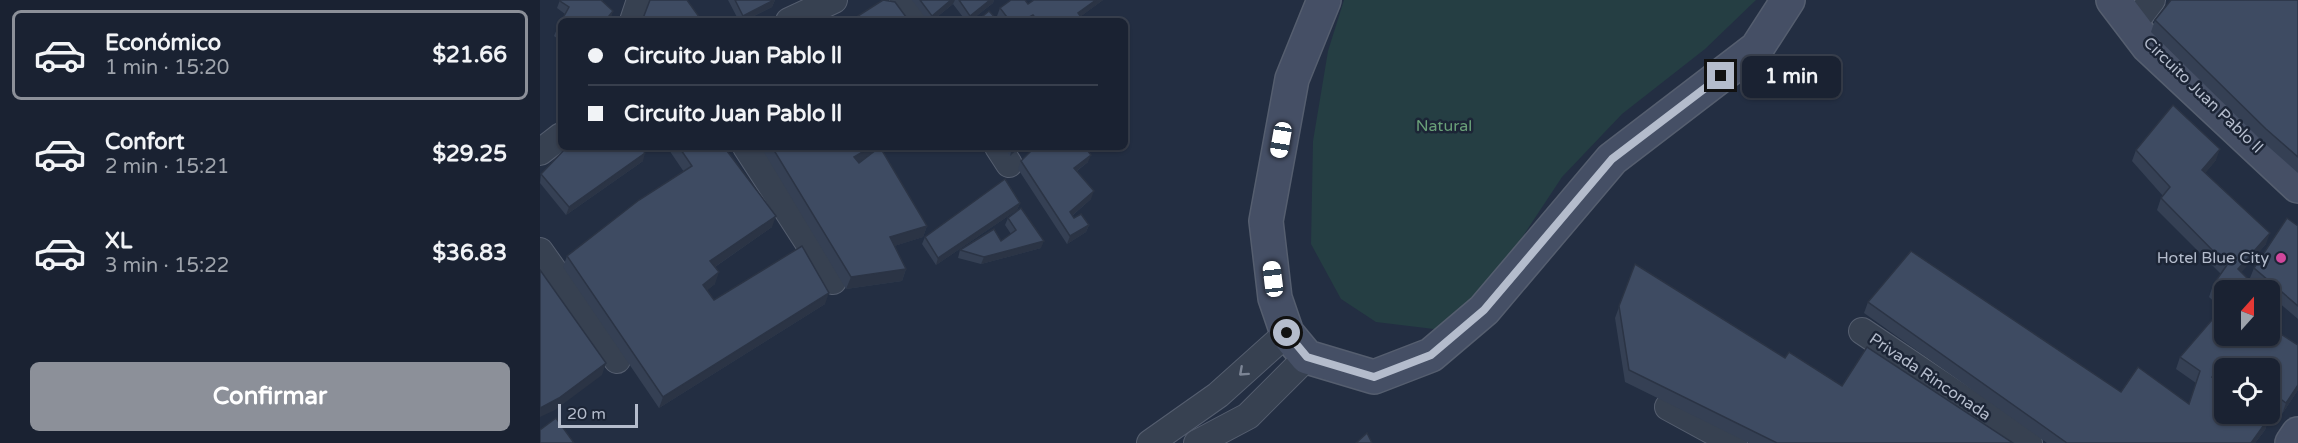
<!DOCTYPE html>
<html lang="es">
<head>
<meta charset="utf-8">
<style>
	body { margin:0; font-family:"Varela Round",sans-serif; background:#232a3a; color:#f1f3f6; height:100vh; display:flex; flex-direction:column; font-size:22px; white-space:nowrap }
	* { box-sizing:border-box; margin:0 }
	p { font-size:20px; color:#9fa4ac }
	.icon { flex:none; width:33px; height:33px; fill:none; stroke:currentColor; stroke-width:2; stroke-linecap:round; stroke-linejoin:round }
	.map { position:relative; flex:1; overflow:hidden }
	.drawer { display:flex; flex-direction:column; background:#1a2232; width:540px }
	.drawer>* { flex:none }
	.guide { position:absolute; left:18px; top:18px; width:570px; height:132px; border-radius:9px; box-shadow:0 2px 4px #0004,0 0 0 2px #383f4d; display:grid; align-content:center; height:132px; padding:0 30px; background:#1a2232 }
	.needle { width:39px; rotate:21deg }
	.tools { position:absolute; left:1674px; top:280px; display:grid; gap:12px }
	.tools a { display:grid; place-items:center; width:66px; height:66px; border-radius:9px; background:#1a2232; box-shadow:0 2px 4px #0004,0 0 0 2px #383f4d; font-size:30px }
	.scale { position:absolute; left:18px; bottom:15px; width:80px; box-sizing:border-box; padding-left:6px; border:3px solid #b4bccc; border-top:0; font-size:16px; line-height:21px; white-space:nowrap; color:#b4bccc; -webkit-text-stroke:4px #1c2536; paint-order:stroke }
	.end { position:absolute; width:27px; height:27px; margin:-14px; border:8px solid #b4bccc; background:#111; box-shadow:0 0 0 3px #111 }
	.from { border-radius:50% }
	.bubble { position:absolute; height:42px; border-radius:9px; background:#1a2232; box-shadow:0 2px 4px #0004,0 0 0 2px #383f4d; font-size:20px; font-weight:700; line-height:42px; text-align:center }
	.car { position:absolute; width:18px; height:36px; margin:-18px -9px; border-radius:8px; box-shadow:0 0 4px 2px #0007; background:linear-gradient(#fff 24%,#345 0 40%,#fff 0 76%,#345 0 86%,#fff 0) }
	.guide b { display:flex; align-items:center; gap:21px; height:57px; font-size:22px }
	.guide b+b { border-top:2px solid #383f4d }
	.guide i { width:15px; height:15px; background:#f1f3f6 }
	ul { padding:10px 0 0; list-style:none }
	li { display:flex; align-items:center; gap:18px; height:90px; margin:0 12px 9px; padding:0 18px; border:3px solid transparent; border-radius:9px }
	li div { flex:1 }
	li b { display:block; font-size:22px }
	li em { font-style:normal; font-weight:700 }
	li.active { border-color:#8c9099 }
	li>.icon { width:54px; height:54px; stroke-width:1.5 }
	.button { display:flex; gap:12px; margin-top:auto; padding:12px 30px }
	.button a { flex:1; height:69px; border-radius:9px; background:#8c9099; color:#fff; font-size:24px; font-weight:700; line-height:69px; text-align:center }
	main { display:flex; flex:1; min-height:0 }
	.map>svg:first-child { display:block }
	.green { fill:#253e43 }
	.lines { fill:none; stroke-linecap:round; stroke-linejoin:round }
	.minor-casing { stroke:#555e6f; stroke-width:28 }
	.secondary-casing { stroke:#555e6f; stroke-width:36 }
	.minor { stroke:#374151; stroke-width:26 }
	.secondary { stroke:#454f65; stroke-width:33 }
	.wall { fill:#354054 }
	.shaded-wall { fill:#2b3445 }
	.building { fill:#3e4b62; stroke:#2b3445; stroke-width:1.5 }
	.oneway { stroke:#7c8595 }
	.route { stroke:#b4bccc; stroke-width:8 }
	.hotel-dot { fill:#d1479c; stroke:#1c2536; stroke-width:2 }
	.labels { text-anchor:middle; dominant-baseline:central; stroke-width:5; stroke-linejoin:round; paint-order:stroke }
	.street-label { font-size:16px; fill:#b4bccc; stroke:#1c2536 }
	.park-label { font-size:16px; fill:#699f78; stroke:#1c2536 }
	.poi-label { font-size:16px; fill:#b4bccc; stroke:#1c2536; text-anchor:end }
</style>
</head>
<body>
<main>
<section class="drawer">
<ul>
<li class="active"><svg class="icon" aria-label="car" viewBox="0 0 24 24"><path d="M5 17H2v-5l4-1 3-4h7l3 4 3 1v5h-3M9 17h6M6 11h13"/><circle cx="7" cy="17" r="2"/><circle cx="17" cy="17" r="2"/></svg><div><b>Económico</b><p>1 min · 15:20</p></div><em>$21.66</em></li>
<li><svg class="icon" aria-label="car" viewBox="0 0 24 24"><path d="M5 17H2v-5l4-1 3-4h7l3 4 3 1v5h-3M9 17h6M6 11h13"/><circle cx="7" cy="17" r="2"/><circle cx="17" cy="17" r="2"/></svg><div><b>Confort</b><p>2 min · 15:21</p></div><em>$29.25</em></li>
<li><svg class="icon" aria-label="car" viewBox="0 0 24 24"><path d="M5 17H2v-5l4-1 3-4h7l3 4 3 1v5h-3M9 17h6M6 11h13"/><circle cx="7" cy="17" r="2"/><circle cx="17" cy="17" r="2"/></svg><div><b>XL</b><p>3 min · 15:22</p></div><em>$36.83</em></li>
</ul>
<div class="button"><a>Confirmar</a></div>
</section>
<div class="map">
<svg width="1758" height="443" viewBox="0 0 1758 443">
	<rect width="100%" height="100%" fill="#232e42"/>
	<!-- green -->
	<path class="green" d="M804 0H1216L1165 49 1082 114 1022 177 932 313 902 330 836 322 801 299 771 244 773 141 788 51Z"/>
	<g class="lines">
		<defs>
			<g id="minor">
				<path d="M363 0 377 21"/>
				<path d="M93 21 100 0"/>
				<path d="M249 21 294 0"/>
				<path d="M1593 25 1612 0"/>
				<path d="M206 147 293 281"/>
				<path d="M458 147 469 164"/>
				<path d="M0 152 21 136"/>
				<path d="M0 251 77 360"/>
				<path d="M1322 331 1489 443"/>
				<path d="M1128 407 1194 443"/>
				<path d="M610 443 678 395 747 333"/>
				<path d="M657 443 708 416 767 357"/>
			</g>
			<g id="secondary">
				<path d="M784 0 752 79 726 221 735 298 747 333 767 357 834 377 891 355 944 310 1072 159 1217 48 1248 0"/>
				<path d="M1573 0 1608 46 1758 186"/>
				<path d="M1752 443 1758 434"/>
			</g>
		</defs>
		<!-- minor casing -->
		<use href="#minor" class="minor-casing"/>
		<!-- secondary casing -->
		<use href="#secondary" class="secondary-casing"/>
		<!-- minor -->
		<use href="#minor" class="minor"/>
		<!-- secondary -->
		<use href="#secondary" class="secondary"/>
	</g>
	<!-- wall -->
	<g class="wall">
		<path d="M20 0H63L62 1 73 11 70 19 21 21V41L14 36 17 29 25 14 17 8Z"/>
		<path d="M188 0H235L232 7 204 21H199Z"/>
		<path d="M372 0H454L453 3 430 21H426L413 4 392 21H388Z"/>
		<path d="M563 0 541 16 544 21H462L457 16 460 8 488 4Z"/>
		<path d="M1758 0V173L1722 141 1611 32 1615 20Z"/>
		<path d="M127 147H184L232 227 175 267V284L167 290 174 300 285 304 119 408 23 267 27 256 144 172Z"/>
		<path d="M221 147H345L341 150 387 226 383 237 354 246 366 269 362 281 306 289Z"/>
		<path d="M464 147H480L470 156Z"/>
		<path d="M1596 150 1676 160 1665 173 1726 244 1684 291V336L1758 345V390L1742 414 1730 406V369H1684V374L1681 371 1675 379 1729 418 1725 430 1715 443H1507L1324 313 1328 302 1581 392 1649 404 1656 383 1636 369 1640 357 1682 309 1669 297 1673 285 1681 274 1617 210 1621 198 1623 196 1592 161Z"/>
		<path d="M103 161 26 215 0 183 1 174Z"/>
		<path d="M481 161 548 162 537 171 551 199 532 216 534 218 549 225 546 232 527 244 478 169Z"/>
		<path d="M480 203 477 210 396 265 382 244 385 237Z"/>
		<path d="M468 218 501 248 441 264 418 258 420 250 461 241 471 234 465 225Z"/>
		<path d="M1758 226V319L1730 295V291H1725L1710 278 1714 268Z"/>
		<path d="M1095 264 1245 358 1302 386 1473 443H1209L1085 382 1075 318Z"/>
	</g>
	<!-- shaded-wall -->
	<g class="shaded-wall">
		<path d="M235 0 232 7 204 21H201L203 16Z"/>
		<path d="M411 0H415L413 4 392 21H391L392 16Z"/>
		<path d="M450 0H454L453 3 430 21H428L430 16Z"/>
		<path d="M556 0H563L536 20 538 13Z"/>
		<path d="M73 11 70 19 68 21H65Z"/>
		<path d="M493 15 491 21H482Z"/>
		<path d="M331 147H345L310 169 314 157Z"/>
		<path d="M474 147H480L470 156 472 148Z"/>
		<path d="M1680 149 1676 160 1658 182 1662 170Z"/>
		<path d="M105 153 103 161 26 215 29 207Z"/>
		<path d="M551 155 548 162 531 175 534 168Z"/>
		<path d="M554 191 551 199 527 220 530 212Z"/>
		<path d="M480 203 477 210 396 265 398 258Z"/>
		<path d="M236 216 232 227 166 273 170 261Z"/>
		<path d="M549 225 546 232 527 244 530 236Z"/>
		<path d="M387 226 383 237 345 249 350 237Z"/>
		<path d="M1730 233 1726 244 1694 281 1698 269Z"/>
		<path d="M504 241 501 248 441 264 444 257Z"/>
		<path d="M366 269 362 281 306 289 311 277Z"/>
		<path d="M179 272 175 284 159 297 163 285Z"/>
		<path d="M1712 283 1709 291H1705Z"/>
		<path d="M289 293 285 304 119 408 123 397Z"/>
		<path d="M1685 360 1681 371 1668 389 1672 377Z"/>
		<path d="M66 363 62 375 15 410 0 417V408Z"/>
		<path d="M1758 385V390L1742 414 1746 403Z"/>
		<path d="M1729 418 1725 430 1715 443H1711Z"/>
	</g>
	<!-- building -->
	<g class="building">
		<path d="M20 0H61L73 11 65 21H21V32L17 29 29 7 20 1Z"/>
		<path d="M110 0H147L162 21H102Z"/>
		<path d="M195 0H234L203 16Z"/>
		<path d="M343 0 355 2 369 21H310Z"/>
		<path d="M380 0H411L392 16Z"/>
		<path d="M419 0H450L430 16Z"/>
		<path d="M471 0H485L488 4 494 0H556L538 13 544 21H498L493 15 482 21H470L460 8Z"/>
		<path d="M1631 0H1758V157L1726 129 1615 20Z"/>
		<path d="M449 11 458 21H437Z"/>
		<path d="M1633 105 1680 149 1662 170 1730 233 1698 269 1712 283 1705 290 1706 291H1684V296L1673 285 1687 265 1621 198 1630 187 1596 150Z"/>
		<path d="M27 147H100L105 153 29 207 1 174Z"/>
		<path d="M139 147H184L236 216 170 261 179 272 163 285 174 300 262 246 289 293 123 397 27 256 99 200 152 166Z"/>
		<path d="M232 147H331L314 157 319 163 340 147 387 226 350 237 366 269 311 277Z"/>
		<path d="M495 147H545L551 155 534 168 554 191 530 212 534 218 541 214 549 225 530 236 481 161Z"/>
		<path d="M465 179 480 203 398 258 385 237Z"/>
		<path d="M481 208 504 241 444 257 420 250 454 229 461 241 476 230 468 218Z"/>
		<path d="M1747 218 1758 226V306L1714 268Z"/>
		<path d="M1371 251 1581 392 1598 367 1649 404 1660 371 1640 357 1684 306V336H1730V327L1758 345V385L1746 403 1730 391V369H1698L1685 360 1672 377 1684 386V414H1723L1729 418 1711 443H1527L1328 302Z"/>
		<path d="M1095 264 1245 358 1249 352 1302 386 1327 347 1473 443H1237L1089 370 1079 306Z"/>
		<path d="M0 270 66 363 19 398 0 408Z"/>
		<path d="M16 418 34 443H0V430Z"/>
		<path d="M827 433 832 443H816Z"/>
	</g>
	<!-- one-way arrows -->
	<defs><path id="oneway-chevron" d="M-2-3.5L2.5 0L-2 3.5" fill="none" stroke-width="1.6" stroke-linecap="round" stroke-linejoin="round" transform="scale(1.5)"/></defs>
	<use class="oneway" href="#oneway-chevron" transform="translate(703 372) rotate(138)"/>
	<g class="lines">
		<!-- route -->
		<path class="route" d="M747 333 767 357 834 377 891 355 944 310 1072 159 1181 76"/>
	</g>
	<!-- markers -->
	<circle class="hotel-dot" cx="1741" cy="258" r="6"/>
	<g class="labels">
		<!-- street labels -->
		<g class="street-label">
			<text transform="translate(1663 95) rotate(44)">Circuito Juan Pablo ll</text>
			<text transform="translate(1390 377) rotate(34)">Privada Rinconada</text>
		</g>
		<!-- park labels -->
		<g class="park-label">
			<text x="904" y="126">Natural</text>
		</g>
		<!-- poi labels -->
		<g class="poi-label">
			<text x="1729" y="258">Hotel Blue City</text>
		</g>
	</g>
</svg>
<div class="tools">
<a><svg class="needle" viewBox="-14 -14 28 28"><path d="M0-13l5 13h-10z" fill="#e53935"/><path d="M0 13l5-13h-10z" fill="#9fa4ac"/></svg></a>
<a><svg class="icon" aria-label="locate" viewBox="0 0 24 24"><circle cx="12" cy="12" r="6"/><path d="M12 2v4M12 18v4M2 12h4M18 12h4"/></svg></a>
</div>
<div class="scale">20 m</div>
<i class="end from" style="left:747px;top:333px"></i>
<i class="end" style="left:1181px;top:76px"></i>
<div class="bubble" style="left:1202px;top:56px;width:99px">1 min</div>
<i class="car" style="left:741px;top:140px;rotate:190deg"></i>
<i class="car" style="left:733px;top:279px;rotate:353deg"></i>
<div class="guide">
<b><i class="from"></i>Circuito Juan Pablo ll</b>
<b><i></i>Circuito Juan Pablo ll</b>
</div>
</div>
</main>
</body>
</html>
